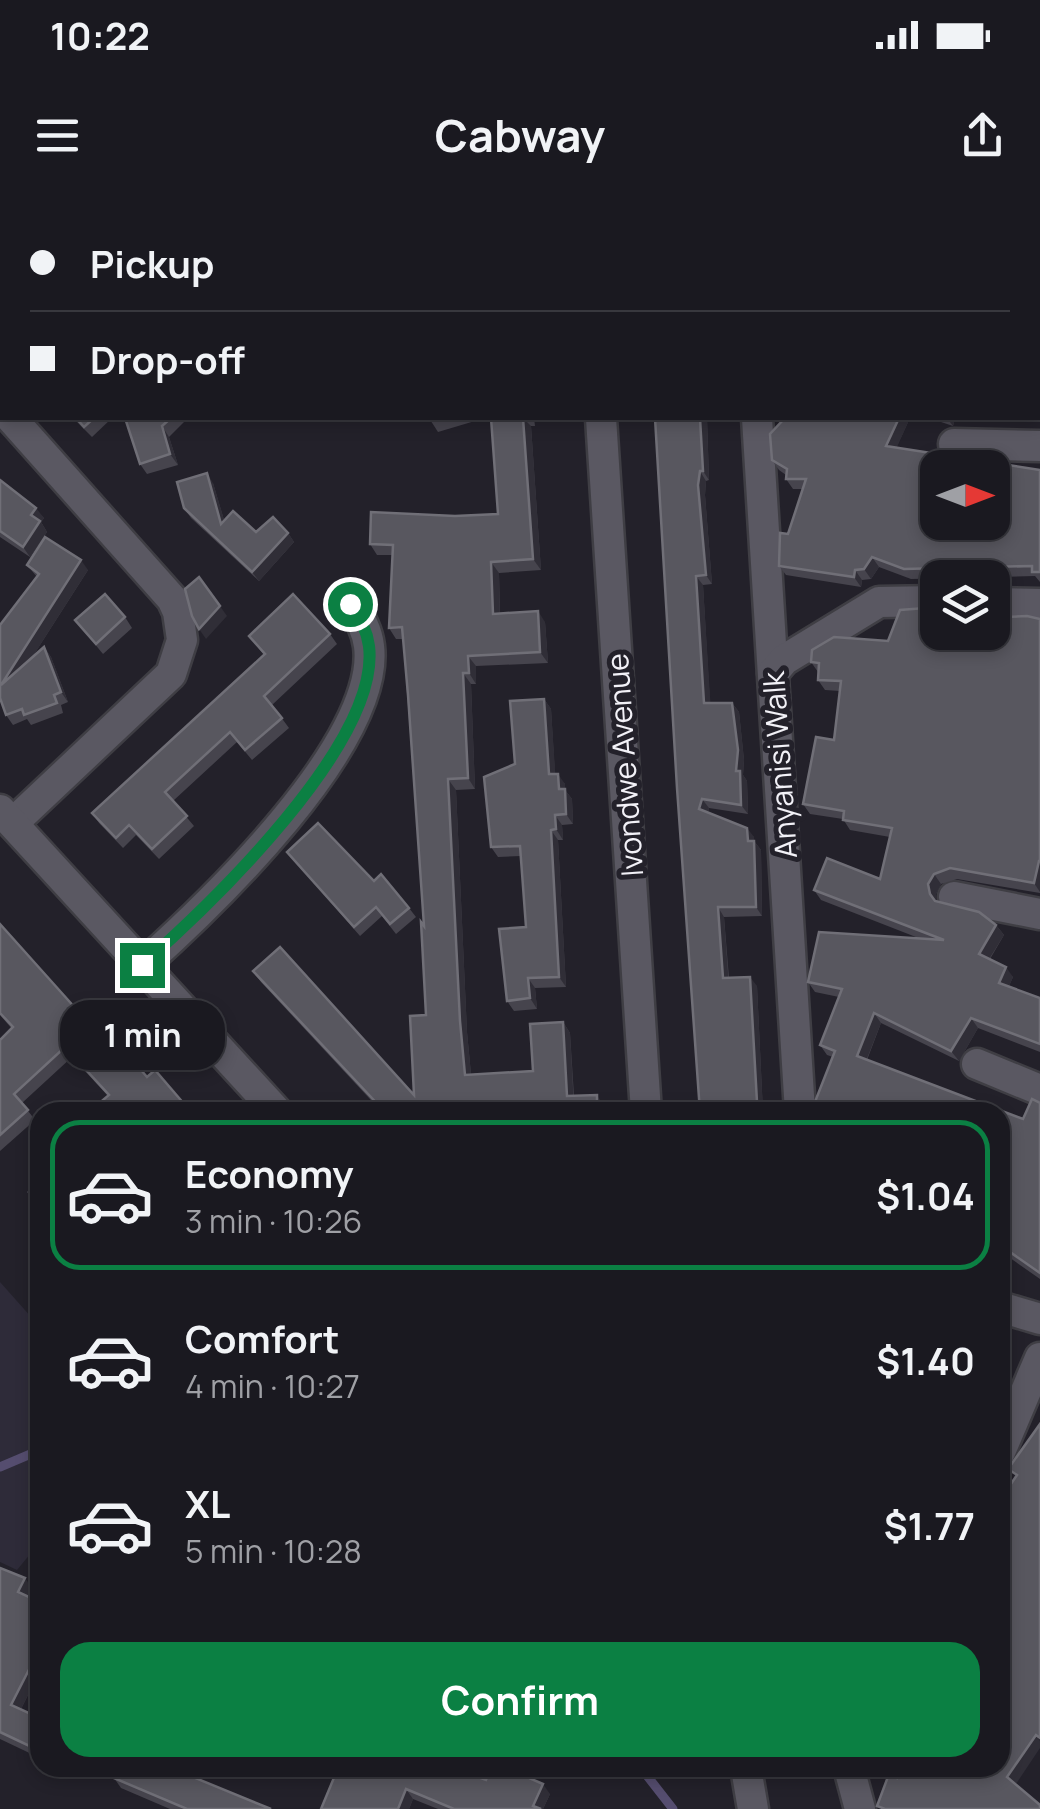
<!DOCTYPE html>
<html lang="en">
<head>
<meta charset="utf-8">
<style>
	body { margin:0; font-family:Manrope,sans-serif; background:#27262d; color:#f1f3f6; height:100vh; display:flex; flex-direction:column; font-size:38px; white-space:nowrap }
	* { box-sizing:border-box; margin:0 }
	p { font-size:32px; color:#9fa0a5 }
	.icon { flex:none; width:55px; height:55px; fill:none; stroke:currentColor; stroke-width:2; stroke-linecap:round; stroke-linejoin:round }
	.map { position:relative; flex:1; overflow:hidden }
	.side { position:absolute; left:30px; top:902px; width:980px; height:675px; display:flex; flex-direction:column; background:#1a1920; border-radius:30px; box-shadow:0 5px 15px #0003,0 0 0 2px #38383e }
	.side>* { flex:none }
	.guide { position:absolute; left:0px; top:0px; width:1040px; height:220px; box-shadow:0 5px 15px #0003,0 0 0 2px #38383e; display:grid; align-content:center; height:220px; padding:0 30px; background:#1a1920 }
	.needle { width:65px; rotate:90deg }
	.buttons { position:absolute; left:920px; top:250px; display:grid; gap:20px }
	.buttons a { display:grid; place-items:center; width:90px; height:90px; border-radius:20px; background:#1a1920; box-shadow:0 5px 15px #0003,0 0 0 2px #38383e; font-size:50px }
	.end { position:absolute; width:45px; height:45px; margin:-22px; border:12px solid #0b8043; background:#fff; box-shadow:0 0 0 5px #fff }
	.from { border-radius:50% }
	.bubble { position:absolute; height:70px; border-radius:30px; background:#1a1920; box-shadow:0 5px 15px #0003,0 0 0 2px #38383e; font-size:32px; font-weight:700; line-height:70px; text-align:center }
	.guide b { display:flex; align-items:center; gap:35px; height:95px; font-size:38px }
	.guide b+b { border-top:2px solid #38383e }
	.guide i { width:25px; height:25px; background:#f1f3f6 }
	ul { padding:18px 0 0; list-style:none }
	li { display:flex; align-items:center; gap:30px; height:150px; margin:0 20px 15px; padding:0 10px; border:5px solid transparent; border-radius:30px }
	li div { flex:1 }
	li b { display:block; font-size:38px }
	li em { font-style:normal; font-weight:700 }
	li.current { border-color:#0b8043 }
	li>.icon { width:90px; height:90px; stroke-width:1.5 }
	.cta { display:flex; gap:20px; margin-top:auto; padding:20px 30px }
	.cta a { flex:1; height:115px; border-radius:30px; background:#0b8043; color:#fff; font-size:40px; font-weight:700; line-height:115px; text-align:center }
	.status { display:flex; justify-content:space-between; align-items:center; height:70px; padding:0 50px; background:#1a1920; direction:ltr }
	.status svg { height:28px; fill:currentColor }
	header { display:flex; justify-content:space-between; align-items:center; height:130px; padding:0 30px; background:#1a1920; font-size:45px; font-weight:700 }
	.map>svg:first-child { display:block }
	.built { fill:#2e2b39 }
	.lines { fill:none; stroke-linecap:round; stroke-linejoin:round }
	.stream { stroke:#554d6f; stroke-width:9 }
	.minor-casing { stroke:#3f3e44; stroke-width:35 }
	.minor { stroke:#5a5862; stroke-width:30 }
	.wall { fill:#46444d }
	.shaded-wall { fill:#302e37 }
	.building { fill:#58575f; stroke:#706f77; stroke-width:2.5; fill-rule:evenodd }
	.route { stroke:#0b8043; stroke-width:12 }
	.labels { text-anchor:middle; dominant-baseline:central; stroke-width:10; stroke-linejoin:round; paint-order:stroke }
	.street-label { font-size:30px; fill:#f2f1f7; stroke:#23212a }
</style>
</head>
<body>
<div class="status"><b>10:22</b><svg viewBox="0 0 49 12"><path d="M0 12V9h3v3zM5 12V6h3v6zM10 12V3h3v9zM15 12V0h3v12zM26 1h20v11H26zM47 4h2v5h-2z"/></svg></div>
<header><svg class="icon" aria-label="menu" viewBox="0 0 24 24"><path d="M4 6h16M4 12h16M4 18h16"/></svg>Cabway<svg class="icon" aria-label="share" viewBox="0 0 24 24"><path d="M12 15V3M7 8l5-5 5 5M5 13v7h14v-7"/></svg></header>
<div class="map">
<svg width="1040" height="1609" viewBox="0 0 1040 1609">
	<rect width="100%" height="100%" fill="#23212a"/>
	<!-- built -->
	<path class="built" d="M0 1082 40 1127V1342L17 1370 0 1362Z"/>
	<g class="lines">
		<!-- stream -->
		<g class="stream">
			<path d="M0 1267 40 1250"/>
			<path d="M641 1568 673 1609"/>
		</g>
		<defs>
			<g id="minor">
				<path d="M140 0 142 2"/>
				<path d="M587 0 588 2"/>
				<path d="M745 0 746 2"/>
				<path d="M884 0 894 2"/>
				<path d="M311 2 313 0"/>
				<path d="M1038 44 1040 45"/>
				<path d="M11 218 172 399 178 412 182 440 171 474 13 623"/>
				<path d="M601 218 646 912"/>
				<path d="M757 218 800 912"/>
				<path d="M954 244 1040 246"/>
				<path d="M992 403 1040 404"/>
				<path d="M773 473 784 460 879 402 938 401"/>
				<path d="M0 610 277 912"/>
				<path d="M954 697 1040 714"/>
				<path d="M143 765C210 705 381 542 369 446 367 430 360 417 350 404"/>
				<path d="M977 864 1040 890"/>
				<path d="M1000 1107 1040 1119"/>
				<path d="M1000 1252 1040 1158"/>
				<path d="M746 1568 753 1609"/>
				<path d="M849 1568 860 1609"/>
			</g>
		</defs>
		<!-- minor casing -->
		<use href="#minor" class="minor-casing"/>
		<!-- minor -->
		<use href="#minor" class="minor"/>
	</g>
	<!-- wall -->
	<g class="wall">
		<path d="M73 218H112L92 237Z"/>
		<path d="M125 218H184L186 220 169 237 178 265 147 274 140 264Z"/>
		<path d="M429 218H485L438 232Z"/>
		<path d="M491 218H534L535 226H531L541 370 499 373 500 413 545 422 548 463 476 466V484H471L475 589 456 590 467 832 471 874 533 871 563 822 570 833 574 896 604 906V912H382L261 782 253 771 414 895 426 815 424 726 403 439H396L389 428 393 355H377L370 344 455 316 498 314Z"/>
		<path d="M655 218H707L709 280 706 281 705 295 712 384 703 385 710 503H732L739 512 744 560 743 575 747 581 748 614 709 608 708 612 754 637V641L761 650 762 716 724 717 729 778 757 786 763 912H700Z"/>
		<path d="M785 218H910L896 248 1040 270V382L1035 376 911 379 879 367 871 379 862 380 861 387 786 375 779 366 803 289H793L786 279V275L779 270 772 260Z"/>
		<path d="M929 218H955L953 226Z"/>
		<path d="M0 280 44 318 41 322 47 332 30 357 0 337Z"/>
		<path d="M213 283 224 320 256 332 288 333 294 342 259 381 191 318 184 308Z"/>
		<path d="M27 365 88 370 31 459 44 447 51 457 68 502 61 505 63 513 31 525 27 519 13 525 6 515 2 504 37 377Z"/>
		<path d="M125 417 132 428 103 454 75 420Z"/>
		<path d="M1009 417 1040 419V693L957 679 941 684 936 694V702L996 725 1004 735 990 759 1013 777 1009 786 1040 798V852L978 828 959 861 881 823 867 860 1023 919 1040 903V1079L1000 1051V912L827 855 820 845 839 797 815 792 808 782 921 739 821 700 814 690 880 679 890 637 850 630 843 619 810 614 803 604 834 540 840 491 825 490 818 480V472L811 462 888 441Z"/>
		<path d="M330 434 337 444 272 505 289 528 252 560 237 542 173 601 194 626 159 659 136 635 123 648 99 623 92 613 264 455 249 436Z"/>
		<path d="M544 499 551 509 555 574 565 584V590L572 599 573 624 562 625 563 640H558L566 787 535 788 537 809 514 811 507 801 526 727 521 656 498 657 491 647 515 564Z"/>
		<path d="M287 652 374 681 409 708 416 717 396 734 382 716 360 736Z"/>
		<path d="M0 724 77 810 147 877 191 912 108 896 72 857 22 903 35 920 0 951V840L12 829 0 815Z"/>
		<path d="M0 1368 32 1388 28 1397 40 1402V1471L21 1509 40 1518V1558L0 1539Z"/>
		<path d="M323 1568H453L486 1580 550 1594 543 1609H438L413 1599 409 1609H321L335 1573Z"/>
		<path d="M114 1578 271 1609H170L121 1588Z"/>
	</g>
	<!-- shaded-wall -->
	<g class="shaded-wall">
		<path d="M1040 104V131L1038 138V110Z"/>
		<path d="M1038 157 1040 161 1039 202 1038 199Z"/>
		<path d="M523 218 531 226 541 370 533 359Z"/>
		<path d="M700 218H707L709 280 703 271Z"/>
		<path d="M899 218H910L893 256 886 246Z"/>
		<path d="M947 218H955L953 226Z"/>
		<path d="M162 226 169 237 178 265 170 254Z"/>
		<path d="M700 271 706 281 705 295 712 384 706 375 698 285Z"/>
		<path d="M207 273 213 283 228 333 221 324Z"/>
		<path d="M36 308 44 318 41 322 47 332 30 357 23 347 31 315Z"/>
		<path d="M288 333 294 342 259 381 252 372Z"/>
		<path d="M872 357 879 367 871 379 864 369Z"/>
		<path d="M81 360 88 370 8 495 1 485Z"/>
		<path d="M491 362 499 373 500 424 493 414Z"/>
		<path d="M855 370 862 380 861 387 854 377Z"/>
		<path d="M696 376 703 385 711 512 704 503Z"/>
		<path d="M220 406 227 416 206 439 199 429Z"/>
		<path d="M538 411 545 422 548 463 540 452Z"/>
		<path d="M44 447 51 457 68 502 61 492Z"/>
		<path d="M468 456 476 466V484L469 473Z"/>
		<path d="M463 473 471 484 475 589 468 578Z"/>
		<path d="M544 499 551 509 556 584 549 574Z"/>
		<path d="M732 503 739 512 744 560 743 575 747 581 748 614 741 605 736 571Z"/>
		<path d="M558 574 565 584V590L572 599 573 624 566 614 559 589Z"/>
		<path d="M448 579 456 590 467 832 472 885 465 875 460 821Z"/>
		<path d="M702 599 709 608 706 619 699 609Z"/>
		<path d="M555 615 562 625 563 640 556 629Z"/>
		<path d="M747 628 754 637V643V641L761 650 762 716 756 707Z"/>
		<path d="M551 630 558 640 566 787 559 777Z"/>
		<path d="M1039 661 1040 663V692L1034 683Z"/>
		<path d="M934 674 941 684 936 694 937 704 930 694 928 684Z"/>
		<path d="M718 707 724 717 729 787 723 778Z"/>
		<path d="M996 725 1004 735 986 764 979 754Z"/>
		<path d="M1006 767 1013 777 1006 793 999 783Z"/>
		<path d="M750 777 757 786 763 912 757 902Z"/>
		<path d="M528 778 535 788 537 809 530 798Z"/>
		<path d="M874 813 881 823 864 866 857 856Z"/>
		<path d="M971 818 978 828 959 861 951 851Z"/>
		<path d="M563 822 570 833 574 907 567 896Z"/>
		<path d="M597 895 604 906V912H597Z"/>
		<path d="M25 1378 32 1388 25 1402 18 1392Z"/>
		<path d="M39 1448 40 1471 18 1515 11 1505Z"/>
		<path d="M1036 1535 1040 1541V1548L1014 1587 1007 1577Z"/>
		<path d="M543 1584 550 1594 543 1609 533 1606Z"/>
		<path d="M406 1589 413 1599 409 1609H398Z"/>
	</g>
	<!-- building -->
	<g class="building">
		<rect x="365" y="0" width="170" height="2"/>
		<path d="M759 0H801L800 2H758Z"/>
		<path d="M911 0H982L981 2H910Z"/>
		<path d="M0 39 2 42V90L0 87Z"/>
		<path d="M1038 57H1040V104L1038 110Z"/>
		<path d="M76 218H94L84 227Z"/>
		<path d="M125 218H171L162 226 170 254 140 264Z"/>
		<path d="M491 218H523L533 359 491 362 493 414 538 411 540 452 468 456 469 473H463L468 578 448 579 460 821 465 875 533 871 530 824 563 822 567 896 597 895V912H385L253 771 280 747 414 895 410 816 426 815 421 722 424 726 408 495 402 427 389 428 393 345 370 344 371 312 455 316 498 314Z"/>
		<path d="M655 218H700L703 271H700L698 285 706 375 696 376 704 503H732L738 550 736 571H740L741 605 702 599 699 609 747 628 748 641H754L756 707H718L723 778 750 777 757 902 730 905V912H700L677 588Z"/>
		<path d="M785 218H899L886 246 1040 270V372H1032V366L904 369 872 357 864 369 855 370 854 377 779 366 780 333 788 334 806 279H786L787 269 772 260 770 234ZM938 268H992V322H938Z"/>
		<path d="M207 273 221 324 233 311 256 332 273 317 288 333 252 372 184 308 177 282Z"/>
		<path d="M0 280 36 308 31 315 40 321 23 347 0 331Z"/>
		<path d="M45 337 81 360 1 485 44 447 61 492 54 495 57 503 24 515 22 509 6 515 0 498V425L39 374 27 365Z"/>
		<path d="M199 377 220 406 199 429 192 416 185 389Z"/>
		<path d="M105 394 125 417 96 444 75 420Z"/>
		<path d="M293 394 330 434 264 496 282 518 245 550 230 532 165 592 187 616 152 649 129 625 116 638 92 613 265 454 249 436Z"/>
		<path d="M938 407V432H992V412H1005L1006 417 1027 416 1040 419V661H1039L1034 683 950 668 934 674 928 684 930 694 935 701 979 712 996 725 979 754 1006 767 999 783 1040 798V844L971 818 951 851 874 813 857 856 1023 919 1032 899 1040 903V1073L1000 1045V912H811L835 851 820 845 842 789 808 782 819 732 944 740 814 690 827 658 880 679 892 628 843 620 844 611 803 604 816 537 834 540 841 481 818 480 819 463 811 462 812 450 834 437 888 441 900 410Z"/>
		<path d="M544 499 549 574H558L559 589H565L566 614 555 615 556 629 551 630 559 777 528 778 530 798 507 801 499 729 526 727 520 646 491 647 484 577 515 564 510 501Z"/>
		<path d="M318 623 374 681 381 674 409 708 390 724 376 707 354 727 287 652Z"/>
		<path d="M0 724 77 810 84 803 147 877 155 870 191 912H93L91 910 109 895 65 847 14 894 28 910 0 935V840L13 827 0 813Z"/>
		<path d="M40 982V1003L29 992Z"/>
		<path d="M1040 1224V1538L1036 1535 1007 1577 1040 1605V1609H885L877 1606 889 1574 897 1578 902 1568H1000V1300L1017 1275 1008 1269Z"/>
		<path d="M0 1368 25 1378 18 1392 40 1402V1448L11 1505 40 1518V1551L0 1532Z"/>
		<path d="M118 1568H171L271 1609H187L114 1578Z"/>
		<path d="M338 1568H453L486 1580 491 1568H506L543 1584 533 1606 541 1609H454L406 1589 398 1609H321Z"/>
	</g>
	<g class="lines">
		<!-- route -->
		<path class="route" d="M142 765C210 705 381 542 369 446 367 430 360 417 350 404"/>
	</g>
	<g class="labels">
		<!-- street labels -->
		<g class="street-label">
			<text transform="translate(624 565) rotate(-94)">Ivondwe Avenue</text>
			<text transform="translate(779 565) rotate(-94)">Anyanisi Walk</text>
		</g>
	</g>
</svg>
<div class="buttons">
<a><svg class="needle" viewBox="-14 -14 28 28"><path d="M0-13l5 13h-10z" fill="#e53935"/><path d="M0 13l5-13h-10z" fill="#9fa0a5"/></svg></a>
<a><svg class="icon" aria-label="layers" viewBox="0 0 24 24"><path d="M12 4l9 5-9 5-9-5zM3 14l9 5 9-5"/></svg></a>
</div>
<i class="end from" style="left:350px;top:404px"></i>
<i class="end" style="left:142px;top:765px"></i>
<div class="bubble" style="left:60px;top:800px;width:165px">1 min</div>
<div class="guide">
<b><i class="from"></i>Pickup</b>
<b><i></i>Drop-off</b>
</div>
<section class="side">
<ul>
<li class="current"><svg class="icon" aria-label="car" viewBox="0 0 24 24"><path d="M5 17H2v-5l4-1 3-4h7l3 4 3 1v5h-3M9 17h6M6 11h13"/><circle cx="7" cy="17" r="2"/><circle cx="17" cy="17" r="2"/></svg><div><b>Economy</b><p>3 min · 10:26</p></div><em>$1.04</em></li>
<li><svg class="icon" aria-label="car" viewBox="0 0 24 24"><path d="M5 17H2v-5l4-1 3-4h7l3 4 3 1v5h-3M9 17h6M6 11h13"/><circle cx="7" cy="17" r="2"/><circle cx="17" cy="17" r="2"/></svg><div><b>Comfort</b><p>4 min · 10:27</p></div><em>$1.40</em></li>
<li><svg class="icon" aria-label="car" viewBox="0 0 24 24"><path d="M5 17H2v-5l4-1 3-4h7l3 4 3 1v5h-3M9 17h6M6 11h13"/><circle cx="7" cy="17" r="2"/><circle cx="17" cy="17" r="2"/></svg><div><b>XL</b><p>5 min · 10:28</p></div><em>$1.77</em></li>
</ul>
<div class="cta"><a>Confirm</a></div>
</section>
</div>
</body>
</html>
